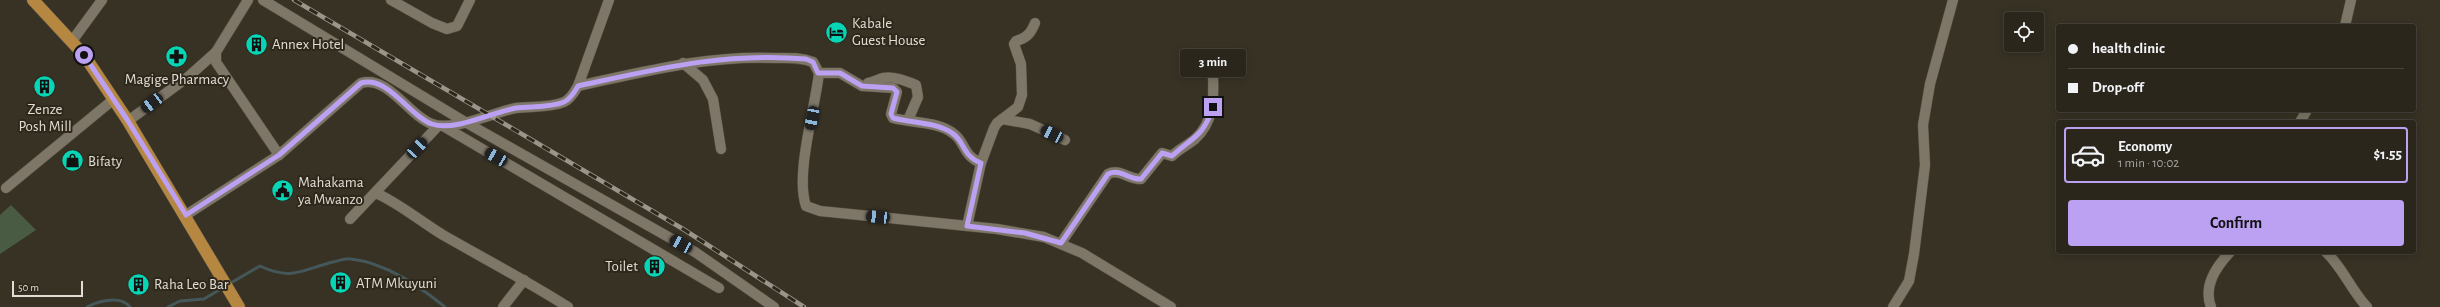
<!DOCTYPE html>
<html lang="en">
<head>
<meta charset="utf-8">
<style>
	body { margin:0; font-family:"Alegreya Sans",sans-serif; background:#322e25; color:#f1f3f6; height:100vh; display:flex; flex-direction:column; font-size:15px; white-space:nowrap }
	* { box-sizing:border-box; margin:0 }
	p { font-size:13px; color:#a5a5a3 }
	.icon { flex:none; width:22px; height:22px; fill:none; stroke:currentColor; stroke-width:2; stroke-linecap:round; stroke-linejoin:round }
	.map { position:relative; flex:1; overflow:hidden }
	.drawer { position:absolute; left:2056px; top:120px; width:360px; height:134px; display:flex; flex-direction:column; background:#2a261c; border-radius:4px; box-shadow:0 2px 10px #0003,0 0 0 1px #46433b }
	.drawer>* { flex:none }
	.top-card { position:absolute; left:2056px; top:24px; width:360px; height:88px; border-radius:4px; box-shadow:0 2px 10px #0003,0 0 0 1px #46433b; display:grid; align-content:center; height:88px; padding:0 12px; background:#2a261c }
	.tools { position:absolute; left:2004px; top:12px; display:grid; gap:8px }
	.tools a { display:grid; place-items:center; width:40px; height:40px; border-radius:4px; background:#2a261c; box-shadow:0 2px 10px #0003,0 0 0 1px #46433b; font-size:20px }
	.scale { position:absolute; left:12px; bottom:10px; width:71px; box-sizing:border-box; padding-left:4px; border:2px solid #e1ddd5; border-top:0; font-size:11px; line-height:14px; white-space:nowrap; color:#e1ddd5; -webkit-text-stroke:3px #2e281b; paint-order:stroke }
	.end { position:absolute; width:18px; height:18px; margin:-9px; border:5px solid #bca0f2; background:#111; box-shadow:0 0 0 2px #111 }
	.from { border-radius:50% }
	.bubble { position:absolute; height:28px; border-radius:4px; background:#2a261c; box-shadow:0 2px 10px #0003,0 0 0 1px #46433b; font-size:13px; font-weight:600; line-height:28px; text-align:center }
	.car { position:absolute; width:12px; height:24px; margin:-12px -6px; border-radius:5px; box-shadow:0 0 3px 1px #0007; background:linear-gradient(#222 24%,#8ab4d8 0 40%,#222 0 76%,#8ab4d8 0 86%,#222 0) }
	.top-card b { display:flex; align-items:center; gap:14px; height:38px; font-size:15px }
	.top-card b+b { border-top:1px solid #46433b }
	.top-card i { width:10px; height:10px; background:#f1f3f6 }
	ul { padding:7px 0 0; list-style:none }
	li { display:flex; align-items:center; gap:12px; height:56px; margin:0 8px 6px; padding:0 4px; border:2px solid #46433b; border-radius:4px }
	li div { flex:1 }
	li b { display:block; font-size:15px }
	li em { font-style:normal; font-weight:600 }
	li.on { border-color:#bca0f2 }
	li>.icon { width:36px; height:36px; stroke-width:1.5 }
	.button { display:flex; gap:8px; margin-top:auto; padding:8px 12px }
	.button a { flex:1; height:46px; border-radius:4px; background:#bca0f2; color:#111; font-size:16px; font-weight:600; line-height:46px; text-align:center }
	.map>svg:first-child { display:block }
	.green { fill:#4a5b44 }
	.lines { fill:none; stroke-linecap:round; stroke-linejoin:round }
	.stream { stroke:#445759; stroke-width:3 }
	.minor-casing { stroke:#555145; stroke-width:11 }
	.highway-casing { stroke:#555145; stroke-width:13 }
	.minor { stroke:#7e7768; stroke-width:10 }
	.highway { stroke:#b68740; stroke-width:12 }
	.rail-casing { stroke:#9a958b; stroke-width:4.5 }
	.rail { stroke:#2e281b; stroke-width:3; stroke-dasharray:9; stroke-linecap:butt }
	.route { stroke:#bca0f2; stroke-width:5 }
	.labels { text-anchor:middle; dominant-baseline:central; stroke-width:4; stroke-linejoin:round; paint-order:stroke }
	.poi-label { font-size:15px; fill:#e1ddd5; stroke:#2e281b; text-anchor:start }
</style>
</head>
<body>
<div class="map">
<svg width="2440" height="307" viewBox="0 0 2440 307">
	<rect width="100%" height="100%" fill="#383225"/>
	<!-- green -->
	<path class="green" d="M11 205 36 230 0 254V215Z"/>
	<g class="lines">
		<!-- stream -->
		<g class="stream">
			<path d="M229 284 260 266C292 281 301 270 333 262 338 261 346 258 351 259 386 263 419 286 445 307"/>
			<path d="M87 307C99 301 120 295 130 307"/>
			<path d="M168 307 180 301 204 299 224 287"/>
		</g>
		<defs>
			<g id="minor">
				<path d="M248 0 216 52V62L279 155"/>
				<path d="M263 0 465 122 695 252 774 307"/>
				<path d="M391 0 432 23 447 29 457 26 470 0"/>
				<path d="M2345 26 2351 0"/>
				<path d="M72 41 102 0"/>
				<path d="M683 63 703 80 713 99 721 149"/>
				<path d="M819 73H840L862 86 893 88 897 92 891 114 893 118C911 123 938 121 954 134 966 143 962 155 981 163"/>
				<path d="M868 83C874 82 878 79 883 78 894 76 906 81 916 85L918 97 908 120"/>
				<path d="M578 86 609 0"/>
				<path d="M1002 119 1030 124 1065 140"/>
				<path d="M128 121 188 77 216 52"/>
				<path d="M2300 122 2307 110"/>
				<path d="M443 126 719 288"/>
				<path d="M6 188 114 99"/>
				<path d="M376 193C400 204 420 221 443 235 485 259 527 281 568 307"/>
				<path d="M186 215 279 155 361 83C388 75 409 116 432 124 453 132 494 112 516 108 531 106 550 108 564 102 571 99 575 91 578 86 643 72 707 55 774 58 787 58 800 57 813 62L819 73C815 109 795 174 806 206L820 211 997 229 1044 237 1082 253 1171 307"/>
				<path d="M350 219 438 126"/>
				<path d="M967 226 981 163 994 128 997 123 1018 107 1022 95 1021 64 1014 44 1016 41C1027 38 1031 33 1035 23"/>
				<path d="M1061 243 1108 174C1120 168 1129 180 1141 179L1162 153 1172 156C1179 149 1188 145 1195 139 1214 122 1214 98 1213 75"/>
				<path d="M2326 252C2343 268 2351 290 2367 307"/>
				<path d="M503 307 524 280"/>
				<path d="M1893 307 1909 281 1914 254 1925 165 1923 125 1930 84 1953 0"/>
				<path d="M2211 307C2203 286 2216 267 2230 252"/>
			</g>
			<path id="highway" d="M33 0 84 55 128 121 239 307"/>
		</defs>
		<!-- minor casing -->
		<use href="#minor" class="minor-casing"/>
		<!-- highway casing -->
		<use href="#highway" class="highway-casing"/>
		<!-- minor -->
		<use href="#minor" class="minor"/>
		<!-- highway -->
		<use href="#highway" class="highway"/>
		<defs>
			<path id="rail" d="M294 0 683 229 804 307"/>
		</defs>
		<!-- rail casing -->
		<use href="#rail" class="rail-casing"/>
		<!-- rail -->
		<use href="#rail" class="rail"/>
	</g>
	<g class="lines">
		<!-- route -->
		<path class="route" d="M84 55 128 121 186 215 279 155 361 83C388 75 409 116 432 124 454 132 493 112 516 108 531 106 550 108 564 102 571 99 575 91 578 86 657 69 724 52 806 59L813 62 818 73H840L862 86 893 88 897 92 891 114 893 118C911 123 936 122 952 133 965 141 962 156 981 163L967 226 1025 233 1061 243 1108 174C1120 168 1129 180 1141 179L1162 153 1172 156C1194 136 1203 137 1213 107"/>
	</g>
	<!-- icons -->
	<defs>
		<symbol id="hotel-disc" viewBox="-11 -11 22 22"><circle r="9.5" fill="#06d5b6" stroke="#2e281b"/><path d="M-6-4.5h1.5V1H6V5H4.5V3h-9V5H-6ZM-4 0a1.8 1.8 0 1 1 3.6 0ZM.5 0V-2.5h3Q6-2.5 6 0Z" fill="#111"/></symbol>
		<symbol id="building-disc" viewBox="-11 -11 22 22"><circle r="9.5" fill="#06d5b6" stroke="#2e281b"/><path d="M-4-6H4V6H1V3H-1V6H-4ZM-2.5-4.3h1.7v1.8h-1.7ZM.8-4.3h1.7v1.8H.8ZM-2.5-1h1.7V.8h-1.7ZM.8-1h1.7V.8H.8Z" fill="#111"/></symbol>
		<symbol id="pharmacy-disc" viewBox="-11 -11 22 22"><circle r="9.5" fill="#06d5b6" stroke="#2e281b"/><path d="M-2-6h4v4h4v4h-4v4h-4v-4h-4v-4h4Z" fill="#111"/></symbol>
		<symbol id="shop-disc" viewBox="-11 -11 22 22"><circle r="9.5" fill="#06d5b6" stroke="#2e281b"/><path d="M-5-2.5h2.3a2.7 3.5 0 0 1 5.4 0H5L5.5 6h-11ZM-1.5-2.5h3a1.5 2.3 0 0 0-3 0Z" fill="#111"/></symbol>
		<symbol id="civic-disc" viewBox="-11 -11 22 22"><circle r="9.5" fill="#06d5b6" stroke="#2e281b"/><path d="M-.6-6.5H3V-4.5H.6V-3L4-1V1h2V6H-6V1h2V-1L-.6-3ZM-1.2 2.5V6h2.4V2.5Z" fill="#111"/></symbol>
	</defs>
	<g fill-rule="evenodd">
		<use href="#hotel-disc" x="824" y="20" width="25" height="25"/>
		<use href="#building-disc" x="244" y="32" width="25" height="25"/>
		<use href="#pharmacy-disc" x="164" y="44" width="25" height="25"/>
		<use href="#building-disc" x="32" y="74" width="25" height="25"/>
		<use href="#shop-disc" x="60" y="148" width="25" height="25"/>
		<use href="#civic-disc" x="270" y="178" width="25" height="25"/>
		<use href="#building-disc" x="642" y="254" width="25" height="25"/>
		<use href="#building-disc" x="328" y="270" width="25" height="25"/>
		<use href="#building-disc" x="126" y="272" width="25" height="25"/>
	</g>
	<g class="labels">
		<!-- poi labels -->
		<g class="poi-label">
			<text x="852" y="23">Kabale<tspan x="852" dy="17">Guest House</tspan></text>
			<text x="272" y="44">Annex Hotel</text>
			<text x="177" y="79" text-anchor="middle">Magige Pharmacy</text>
			<text x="45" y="109" text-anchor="middle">Zenze<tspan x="45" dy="17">Posh Mill</tspan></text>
			<text x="88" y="161">Bifaty</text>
			<text x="298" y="182">Mahakama<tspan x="298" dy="17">ya Mwanzo</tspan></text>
			<text x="638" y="266" text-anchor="end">Toilet</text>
			<text x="356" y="283">ATM Mkuyuni</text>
			<text x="154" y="284">Raha Leo Bar</text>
		</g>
	</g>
</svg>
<div class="tools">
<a><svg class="icon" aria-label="locate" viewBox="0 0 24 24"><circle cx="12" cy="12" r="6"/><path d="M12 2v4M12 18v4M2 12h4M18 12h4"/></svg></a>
</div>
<div class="scale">50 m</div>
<i class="end from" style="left:84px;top:55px"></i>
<i class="end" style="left:1213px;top:107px"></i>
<div class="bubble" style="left:1180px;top:49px;width:66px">3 min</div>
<i class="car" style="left:152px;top:103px;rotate:233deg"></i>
<i class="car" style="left:812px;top:118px;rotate:191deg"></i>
<i class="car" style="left:1052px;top:134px;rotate:297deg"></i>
<i class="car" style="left:417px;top:148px;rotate:43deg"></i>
<i class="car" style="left:496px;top:157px;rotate:300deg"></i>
<i class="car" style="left:878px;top:217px;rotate:276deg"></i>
<i class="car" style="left:681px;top:244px;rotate:299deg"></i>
<div class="top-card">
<b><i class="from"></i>health clinic</b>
<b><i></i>Drop-off</b>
</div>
<section class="drawer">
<ul>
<li class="on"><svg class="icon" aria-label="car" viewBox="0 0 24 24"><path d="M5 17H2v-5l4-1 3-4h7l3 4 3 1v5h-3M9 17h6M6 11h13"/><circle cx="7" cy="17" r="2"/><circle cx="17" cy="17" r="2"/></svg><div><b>Economy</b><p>1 min · 10:02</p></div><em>$1.55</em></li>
</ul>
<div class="button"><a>Confirm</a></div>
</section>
</div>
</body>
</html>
